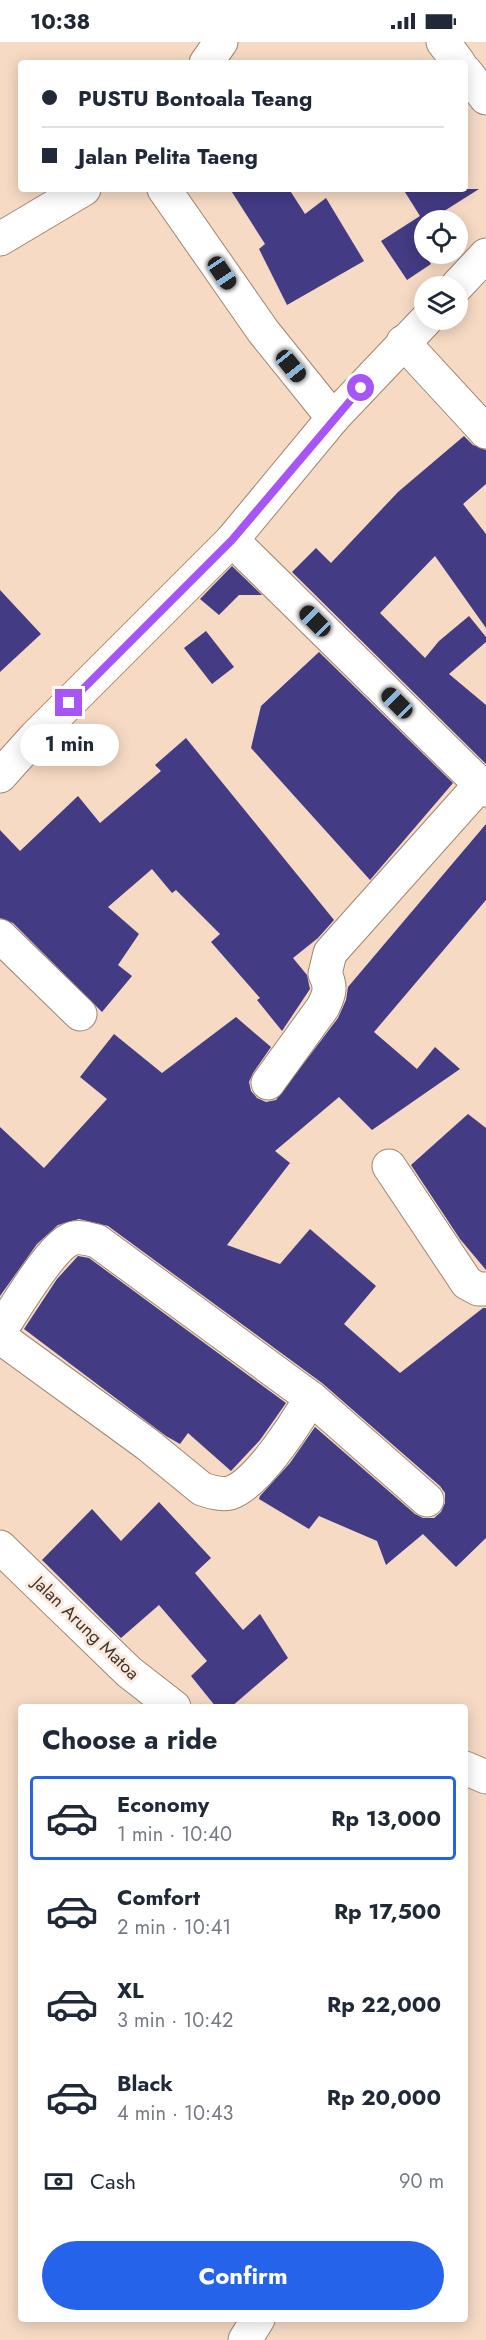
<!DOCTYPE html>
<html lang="en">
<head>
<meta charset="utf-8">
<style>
	body { margin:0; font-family:Jost,sans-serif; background:#f6f6f7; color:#1f2937; height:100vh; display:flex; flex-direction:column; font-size:22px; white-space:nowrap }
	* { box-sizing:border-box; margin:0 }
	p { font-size:20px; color:#747a83 }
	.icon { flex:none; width:33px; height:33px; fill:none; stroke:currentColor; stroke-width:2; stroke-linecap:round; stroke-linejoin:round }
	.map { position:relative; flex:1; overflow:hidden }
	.drawer { position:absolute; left:18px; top:1662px; width:450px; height:618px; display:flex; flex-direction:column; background:#fff; border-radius:6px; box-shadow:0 3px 15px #0003 }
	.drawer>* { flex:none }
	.guide { position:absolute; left:18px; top:18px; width:450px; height:132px; border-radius:6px; box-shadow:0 3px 15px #0003; display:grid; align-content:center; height:132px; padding:0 24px; background:#fff }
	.tools { position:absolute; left:414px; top:168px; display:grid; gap:12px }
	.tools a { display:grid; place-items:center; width:54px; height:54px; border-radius:50%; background:#fff; box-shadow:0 3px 15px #0003; font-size:30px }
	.end { position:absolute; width:27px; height:27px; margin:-14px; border:8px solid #a855f7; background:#fff; box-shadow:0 0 0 3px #fff }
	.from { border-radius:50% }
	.bubble { position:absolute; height:42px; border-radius:21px; background:#fff; box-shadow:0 3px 15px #0003; font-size:20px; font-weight:700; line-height:42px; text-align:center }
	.car { position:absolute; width:18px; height:36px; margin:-18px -9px; border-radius:8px; box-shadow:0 0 4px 2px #0007; background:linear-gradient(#222 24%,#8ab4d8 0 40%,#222 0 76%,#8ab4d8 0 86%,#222 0) }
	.guide b { display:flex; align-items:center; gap:21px; height:57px; font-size:22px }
	.guide b+b { border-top:2px solid #e0e1e3 }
	.guide i { width:15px; height:15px; background:#1f2937 }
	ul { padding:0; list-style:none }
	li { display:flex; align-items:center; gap:18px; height:84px; margin:0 12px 9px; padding:0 12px; border:3px solid transparent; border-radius:6px }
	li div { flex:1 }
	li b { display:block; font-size:22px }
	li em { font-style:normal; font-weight:700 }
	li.on { border-color:#2563eb }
	li>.icon { width:54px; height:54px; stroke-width:1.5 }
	h2 { padding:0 24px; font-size:27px; line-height:72px }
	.pay { display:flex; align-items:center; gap:15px; height:66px; padding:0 24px; font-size:22px }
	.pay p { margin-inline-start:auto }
	.primary-button { display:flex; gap:12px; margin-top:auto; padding:12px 24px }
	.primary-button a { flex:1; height:69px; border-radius:36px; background:#2563eb; color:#fff; font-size:24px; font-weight:700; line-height:69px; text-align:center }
	.status { display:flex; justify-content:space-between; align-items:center; height:42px; padding:0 30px; background:#fff; direction:ltr }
	.status svg { height:16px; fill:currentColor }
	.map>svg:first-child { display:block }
	.building { fill:#433b84 }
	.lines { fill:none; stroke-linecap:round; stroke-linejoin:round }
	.minor-casing { stroke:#9f8570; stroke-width:35 }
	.minor { stroke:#fff; stroke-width:33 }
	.route { stroke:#a855f7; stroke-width:8 }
	.labels { text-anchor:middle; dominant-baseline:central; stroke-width:6; stroke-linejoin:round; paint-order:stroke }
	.street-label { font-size:18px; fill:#40352d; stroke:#fbe9dc }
</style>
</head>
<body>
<div class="status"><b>10:38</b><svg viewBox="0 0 49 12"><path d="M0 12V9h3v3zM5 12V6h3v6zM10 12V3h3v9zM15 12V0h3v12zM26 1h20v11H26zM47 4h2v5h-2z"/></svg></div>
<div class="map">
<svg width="486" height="2298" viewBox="0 0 486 2298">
	<rect width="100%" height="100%" fill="#f6dac4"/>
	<!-- building -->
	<g class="building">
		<path d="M230 147H289L305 172 326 156 364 219 287 263 259 207 265 202Z"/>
		<path d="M403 147H479L430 178H424V212L431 222 407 238 381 199 420 174Z"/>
		<path d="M464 394 473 403 486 408V442L463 462 486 492V586L435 514 380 571 425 616 439 599 469 574 486 595V600L449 632 486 663V722L292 530 316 506 331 521 398 450Z"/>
		<path d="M232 524 262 553H239L219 573 200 557Z"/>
		<path d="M0 548 41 592 0 630Z"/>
		<path d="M206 589 234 625 212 642 184 606Z"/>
		<path d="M319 610 453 741 370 838 251 706 261 664Z"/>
		<path d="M186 696 334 878 318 896 293 916 307 933 310 947 282 989 257 958 260 956 211 900 220 892 176 848 172 851 152 827 108 865 139 892 118 923 132 934 102 970 13 881 0 876V788L20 809 78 754 100 781 161 729 155 723Z"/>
		<path d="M486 782V858L374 990 417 1027 435 1005 460 1027 372 1088 339 1055 275 1109 290 1121 227 1203 280 1222 310 1187 376 1244 344 1282 400 1331 483 1266H486V1496L456 1525 423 1492 386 1523 377 1499 319 1474 309 1487 259 1457 260 1454 290 1421 315 1385 415 1472 423 1476H434L441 1470 445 1461V1451L440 1444 322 1341 108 1184 79 1177 58 1183 37 1202 0 1254V1085L44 1126 107 1057 80 1035 114 992 162 1031 236 975 271 1005 253 1031 249 1040 251 1049 257 1056 266 1060 276 1058 338 976 346 958 348 945Z"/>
		<path d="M468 1072 486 1086V1228L460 1197 411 1123Z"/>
		<path d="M78 1214 89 1216 286 1361 260 1398 231 1429 188 1391 180 1402 166 1394 24 1287 57 1237Z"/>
		<path d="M159 1460 211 1516 195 1531 243 1588 260 1572 288 1616 231 1665H216L191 1634 207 1619 159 1563 121 1596 42 1518 92 1467 121 1499Z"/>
	</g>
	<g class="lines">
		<defs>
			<g id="minor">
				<path d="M443 0 459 21"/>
				<path d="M206 21 221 0"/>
				<path d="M465 29 486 56"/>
				<path d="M164 147 263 289 333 376"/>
				<path d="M0 197 84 147"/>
				<path d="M457 244 486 213"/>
				<path d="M403 300 486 390"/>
				<path d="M232 498 486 748"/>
				<path d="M0 734 35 695 232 498 333 376 426 278"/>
				<path d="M0 894 80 972"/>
				<path d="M268 1041 323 965C329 953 332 945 325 932L330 911 480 743"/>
				<path d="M389 1124 467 1241 478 1247H486"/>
				<path d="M0 1289C15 1267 48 1209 69 1198 78 1193 88 1197 97 1199L311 1356 427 1458"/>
				<path d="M0 1295 147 1402 202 1447C211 1450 220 1453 230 1451 258 1442 296 1381 311 1356"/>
				<path d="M0 1505 129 1630 174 1665"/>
				<path d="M465 1726 486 1735"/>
				<path d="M245 2298 258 2277"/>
			</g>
		</defs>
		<!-- minor casing -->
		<use href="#minor" class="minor-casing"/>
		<!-- minor -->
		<use href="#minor" class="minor"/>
	</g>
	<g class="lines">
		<!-- route -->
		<path class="route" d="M69 661 232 498 361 346"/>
	</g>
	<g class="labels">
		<!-- street labels -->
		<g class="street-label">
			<text transform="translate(86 1586) rotate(44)">Jalan Arung Matoa</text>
		</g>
	</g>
</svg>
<div class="tools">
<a><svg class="icon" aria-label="locate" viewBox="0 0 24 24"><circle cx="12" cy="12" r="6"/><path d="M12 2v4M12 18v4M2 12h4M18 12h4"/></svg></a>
<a><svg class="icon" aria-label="layers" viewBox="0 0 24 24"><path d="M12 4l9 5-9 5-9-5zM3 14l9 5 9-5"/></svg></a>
</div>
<i class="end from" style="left:361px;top:346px"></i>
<i class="end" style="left:69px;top:661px"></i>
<div class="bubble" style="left:20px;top:682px;width:99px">1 min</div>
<i class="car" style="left:222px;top:231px;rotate:146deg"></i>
<i class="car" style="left:291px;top:324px;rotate:141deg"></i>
<i class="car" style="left:315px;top:579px;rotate:315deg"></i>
<i class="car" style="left:397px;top:661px;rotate:315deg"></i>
<div class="guide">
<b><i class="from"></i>PUSTU Bontoala Teang</b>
<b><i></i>Jalan Pelita Taeng</b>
</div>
<section class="drawer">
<h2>Choose a ride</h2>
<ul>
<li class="on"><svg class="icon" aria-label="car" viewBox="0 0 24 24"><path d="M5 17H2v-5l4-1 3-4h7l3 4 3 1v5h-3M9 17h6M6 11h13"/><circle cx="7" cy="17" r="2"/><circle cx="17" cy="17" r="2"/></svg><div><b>Economy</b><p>1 min · 10:40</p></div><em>Rp 13,000</em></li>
<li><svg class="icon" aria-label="car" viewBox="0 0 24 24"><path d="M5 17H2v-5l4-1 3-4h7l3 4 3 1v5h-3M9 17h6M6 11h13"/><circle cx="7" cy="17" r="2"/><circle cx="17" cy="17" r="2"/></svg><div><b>Comfort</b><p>2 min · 10:41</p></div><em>Rp 17,500</em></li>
<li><svg class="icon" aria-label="car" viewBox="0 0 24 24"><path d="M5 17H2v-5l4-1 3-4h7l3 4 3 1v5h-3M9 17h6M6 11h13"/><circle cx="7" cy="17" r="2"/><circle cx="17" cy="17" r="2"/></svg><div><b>XL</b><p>3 min · 10:42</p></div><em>Rp 22,000</em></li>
<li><svg class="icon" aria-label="car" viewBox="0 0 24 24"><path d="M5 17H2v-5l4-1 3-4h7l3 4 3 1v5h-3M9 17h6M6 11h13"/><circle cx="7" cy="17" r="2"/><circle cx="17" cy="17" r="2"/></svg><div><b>Black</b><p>4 min · 10:43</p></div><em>Rp 20,000</em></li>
</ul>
<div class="pay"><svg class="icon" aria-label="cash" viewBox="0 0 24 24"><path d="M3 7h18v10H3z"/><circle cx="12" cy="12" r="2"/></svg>Cash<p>90 m</p></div>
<div class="primary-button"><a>Confirm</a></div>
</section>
</div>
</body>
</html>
